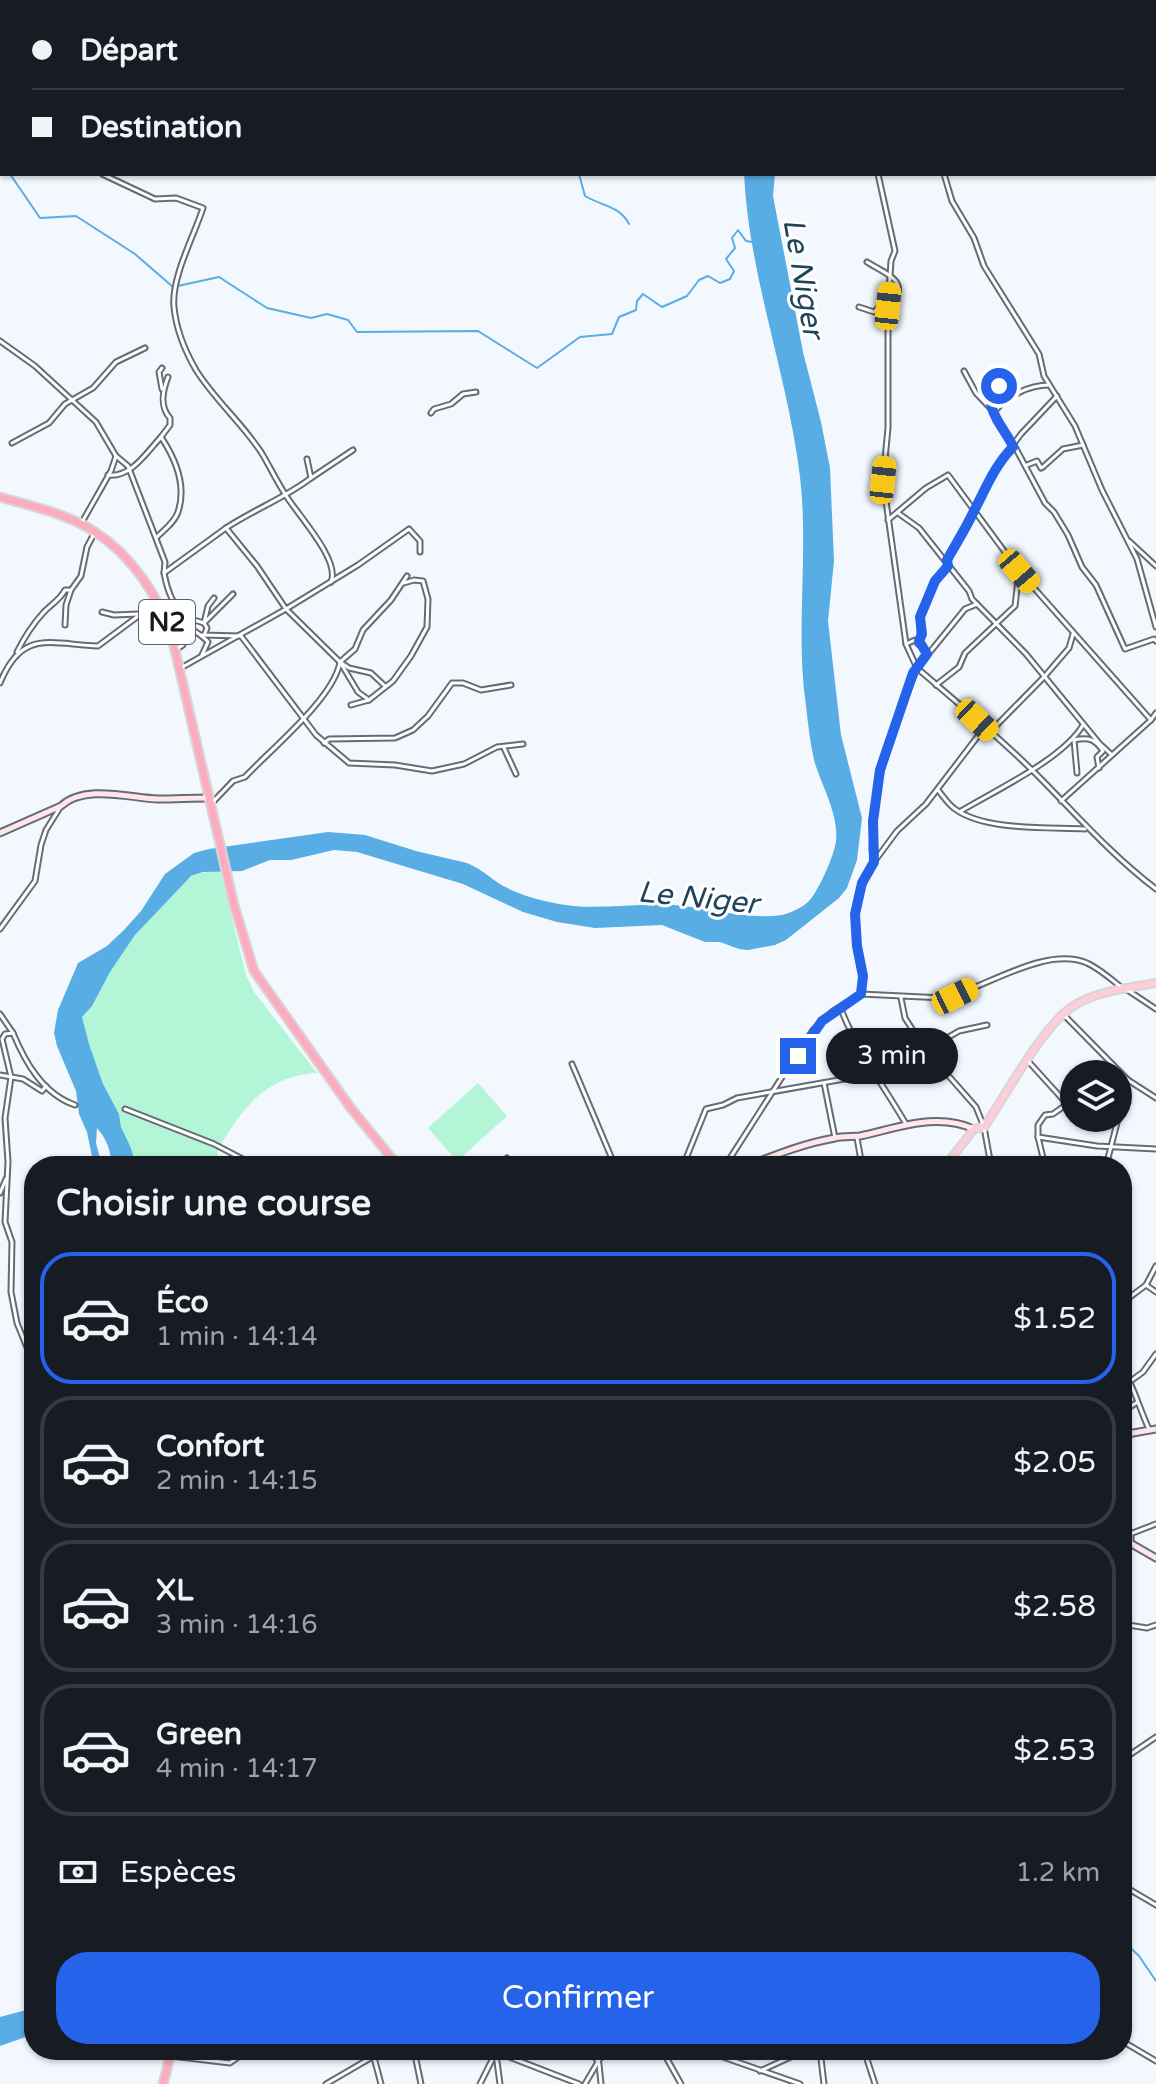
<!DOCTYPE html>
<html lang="fr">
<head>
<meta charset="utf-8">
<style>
	body { margin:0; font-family:"Varela Round",sans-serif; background:#242831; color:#f1f3f6; height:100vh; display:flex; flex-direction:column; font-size:30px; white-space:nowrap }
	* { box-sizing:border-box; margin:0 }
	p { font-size:26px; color:#9ea1a6 }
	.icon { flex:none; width:44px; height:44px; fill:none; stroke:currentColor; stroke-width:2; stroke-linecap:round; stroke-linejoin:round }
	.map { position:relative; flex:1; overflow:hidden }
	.drawer { position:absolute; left:24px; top:1156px; width:1108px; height:904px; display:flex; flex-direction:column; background:#171b24; border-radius:32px; box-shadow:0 2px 6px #0004 }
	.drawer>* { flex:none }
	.top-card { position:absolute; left:0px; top:0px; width:1156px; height:176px; box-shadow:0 2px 6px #0004; display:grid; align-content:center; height:176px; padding:0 32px; background:#171b24 }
	.tools { position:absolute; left:1060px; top:1060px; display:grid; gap:16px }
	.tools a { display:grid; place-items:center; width:72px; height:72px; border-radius:50%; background:#171b24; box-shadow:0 2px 6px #0004; font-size:40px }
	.end { position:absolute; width:36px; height:36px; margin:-18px; border:10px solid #2563eb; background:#fff; box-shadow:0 0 0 4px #fff }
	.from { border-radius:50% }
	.bubble { position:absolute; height:56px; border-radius:28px; background:#171b24; box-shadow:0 2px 6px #0004; font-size:26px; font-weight:600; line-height:56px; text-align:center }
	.car { position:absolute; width:24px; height:48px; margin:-24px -12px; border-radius:10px; box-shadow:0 0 6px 2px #0007; background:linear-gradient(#f5c518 24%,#345 0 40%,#f5c518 0 76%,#345 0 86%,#f5c518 0) }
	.top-card b { display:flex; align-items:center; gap:28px; height:76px; font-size:30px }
	.top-card b+b { border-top:2px solid #363941 }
	.top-card i { width:20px; height:20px; background:#f1f3f6 }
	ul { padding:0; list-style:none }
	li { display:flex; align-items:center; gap:24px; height:132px; margin:0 16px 12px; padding:0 16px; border:4px solid #363941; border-radius:32px }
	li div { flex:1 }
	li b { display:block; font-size:30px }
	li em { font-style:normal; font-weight:600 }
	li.current { border-color:#2563eb }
	li>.icon { width:72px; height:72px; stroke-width:1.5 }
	h2 { padding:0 32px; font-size:36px; line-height:96px }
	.pay { display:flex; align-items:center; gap:20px; height:88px; padding:0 32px; font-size:30px }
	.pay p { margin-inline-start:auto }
	.cta { display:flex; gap:16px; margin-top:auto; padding:16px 32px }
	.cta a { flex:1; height:92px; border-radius:32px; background:#2563eb; color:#fff; font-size:32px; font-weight:600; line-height:92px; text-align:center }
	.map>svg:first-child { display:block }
	.green { fill:#b2f5d7 }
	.water { fill:#58aee4 }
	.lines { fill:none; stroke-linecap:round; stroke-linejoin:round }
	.stream { stroke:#58aee4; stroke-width:2 }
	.street-casing { stroke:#666c72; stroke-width:7 }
	.secondary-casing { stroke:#666c72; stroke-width:9 }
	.primary-casing { stroke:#d5d6d6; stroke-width:10 }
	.highway-casing { stroke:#d5d6d6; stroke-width:11 }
	.street { stroke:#fff; stroke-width:3 }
	.secondary { stroke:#fee6ec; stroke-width:5 }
	.primary { stroke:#fecdd9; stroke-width:6 }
	.highway { stroke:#fdacc0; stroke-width:7 }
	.route { stroke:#2563eb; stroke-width:10 }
	.labels { text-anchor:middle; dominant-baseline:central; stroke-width:6; stroke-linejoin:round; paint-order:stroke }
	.shield { fill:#fff; stroke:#5d5e60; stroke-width:2 }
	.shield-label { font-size:26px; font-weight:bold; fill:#17191c }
	.water-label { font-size:30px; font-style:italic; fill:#1f445b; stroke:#fff }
</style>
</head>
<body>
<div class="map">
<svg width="1156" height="2084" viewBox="0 0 1156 2084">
	<rect width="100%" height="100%" fill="#f2f8fe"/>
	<!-- green -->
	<g class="green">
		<path d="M220 871 246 975 254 992 317 1073C266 1075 240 1110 217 1152L222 1166H136L131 1148 121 1127 119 1114 103 1084 89 1044 82 1017 92 1005 110 972 135 935 184 882C194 873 207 871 220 871Z"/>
		<path d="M478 1083 507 1116 457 1161 428 1128Z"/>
	</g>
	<!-- water -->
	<g class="water">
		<path d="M744 174H775L773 196 803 352 821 422 830 468 834 561 828 621 841 735 862 818 857 860 847 888 839 898 786 940 775 945 748 950 739 949 720 942H705L662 925 595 928 557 922 523 912 463 884 357 852 334 850 291 860H270L242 871 203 872 191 876 135 935 110 972 92 1006 82 1017 89 1044 103 1084 119 1114 121 1127 131 1148 136 1166H111C112 1152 106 1138 97 1128L96 1143 102 1166H94L87 1132 79 1114 76 1091 57 1046 54 1033 58 1010 78 963 107 946 124 930 141 911 165 874 194 853 209 849 328 832 365 835 416 851 467 863C479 868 487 875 497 882 513 893 535 899 554 903 593 912 635 902 674 905 711 908 745 920 782 915 791 913 803 907 809 901 819 890 834 856 836 841 839 814 821 785 814 760 810 742 808 724 806 706 795 630 809 553 800 477 788 375 749 277 744 174Z"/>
		<path d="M34 2008V2034L0 2046V2017Z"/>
	</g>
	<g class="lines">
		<!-- stream -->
		<g class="stream">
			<path d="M1090 0 1092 2"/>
			<path d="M599 2 600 0"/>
			<path d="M1154 70 1156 72"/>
			<path d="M0 144 2 146"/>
			<path d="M10 174 40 218 76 216 135 254 173 287 219 277 267 308 311 318 327 314 348 320 357 332 478 331 537 368 580 337 612 334 619 317 636 310 637 301 643 294 662 307 687 296 699 280 708 276 720 283 730 279 734 271 726 259 735 248 732 238 738 230 746 241 752 242"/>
			<path d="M579 174 585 196C602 206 620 206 629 224"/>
			<path d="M1122 1940 1139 1956 1156 1981"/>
		</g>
		<defs>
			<g id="street">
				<path d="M897 0 898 2"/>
				<path d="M0 115H2"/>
				<path d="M102 174 155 199 176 198 203 208C194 236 171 278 174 307 176 328 185 351 196 370 214 399 242 423 261 452 269 465 276 480 285 494 296 513 341 560 331 582"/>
				<path d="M878 174 895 251 891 261 888 306V428L883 480 906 644 917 668C960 705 1005 742 1045 783 1081 820 1114 857 1156 889"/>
				<path d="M944 174 952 201 974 238 984 266 1039 354 1044 376 1075 426 1102 490 1137 559 1156 627"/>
				<path d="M859 307 874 312 883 303 888 306C915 282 884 273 867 262"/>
				<path d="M0 341 35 366 96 422 116 456 111 471 81 524"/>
				<path d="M964 371 976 393 994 412 992 397 997 386H1010L1017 393"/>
				<path d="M1049 385C1029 385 1007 396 994 412L996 421 1014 445 1045 503 1054 512 1068 535 1082 567 1096 585 1125 649 1154 639 1156 641"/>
				<path d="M162 389 159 372 162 368"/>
				<path d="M431 413 434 409 451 404 463 394 476 392"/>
				<path d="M12 443 49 423 65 404 93 388 116 362 145 348"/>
				<path d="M116 456 128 466 165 562 164 573"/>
				<path d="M1027 465 1037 461 1041 468 1043 467 1063 449 1083 445"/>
				<path d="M108 475C131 478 147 452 161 437"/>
				<path d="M311 478 353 450"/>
				<path d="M898 513 919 528 969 591 972 599 1026 654 1099 743 1112 755"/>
				<path d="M888 520 926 488 948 475 1019 571 1151 720"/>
				<path d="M226 528C253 510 285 498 311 478L307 459"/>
				<path d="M157 537C164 530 175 522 178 512 187 485 175 458 161 437L170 425V418C159 406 163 390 168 377"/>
				<path d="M1129 541 1156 566"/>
				<path d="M947 560 1000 462 1021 434 1057 396"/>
				<path d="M102 612 114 615 162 613"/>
				<path d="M184 617 204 623 208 606 214 598"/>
				<path d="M65 625 66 605 71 590 81 576 87 547 95 532"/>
				<path d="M205 633 207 628 204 623 233 594"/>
				<path d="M202 635 241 636 316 735 349 763 395 765 432 771 464 764 497 747 523 744"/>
				<path d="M919 641 927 654"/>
				<path d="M906 644 915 640 918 644C922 634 919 628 920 618 922 607 939 572 948 566"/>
				<path d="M175 650 183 645 180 624 183 620"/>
				<path d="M17 652C24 638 32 625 43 613 50 605 60 600 65 590H69"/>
				<path d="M202 655 208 642C200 633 190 630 183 620L184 617C173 605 167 590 164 573L226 528 257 566 286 609 358 565 409 529 420 541V552"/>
				<path d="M340 662 358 692 369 700"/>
				<path d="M179 669 286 609 340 662 349 668 371 673 385 686"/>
				<path d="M0 683C22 629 49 644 98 646L141 614"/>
				<path d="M936 685 959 667 965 653 1015 606 1019 571"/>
				<path d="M351 705 369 700 393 681 411 656 427 627 428 599 423 581 414 580 404 583"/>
				<path d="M324 743 329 739 395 738 413 730 428 716 452 683H463L481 690 511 685"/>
				<path d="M504 748 516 774"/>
				<path d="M1077 773 1074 740C1089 737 1095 739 1103 751L1097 757 1099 768"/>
				<path d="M938 790C943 796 948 804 955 809 985 831 1048 827 1085 829"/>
				<path d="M1061 801 1151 720 1156 713"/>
				<path d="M213 802 233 781 245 777C271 749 334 698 340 662L355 649 363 630 391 600 407 576"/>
				<path d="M961 811C996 790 1063 759 1083 725"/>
				<path d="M874 862 897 831 926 804 978 736 990 732 1044 677 1069 648 1073 634"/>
				<path d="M0 929 35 881 41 845 46 830 61 806"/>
				<path d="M1126 989 1156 1009"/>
				<path d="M861 993 863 976 857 946 855 914 862 883 874 862 872 849 876 793 888 743 917 668 965 609 977 604"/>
				<path d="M901 998 905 1018 925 1049 976 1107 984 1127 991 1166"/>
				<path d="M841 1009C857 1051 884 1086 906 1124"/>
				<path d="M0 1014 13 1033 5 1034 2 1039 11 1077 5 1118 8 1162 5 1222 12 1242 11 1292 17 1323 28 1350 34 1388"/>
				<path d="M1063 1014 1128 1080 1156 1098"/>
				<path d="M13 1033C25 1062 43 1094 75 1105"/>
				<path d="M1028 1061 1067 1104 1053 1114 1045 1115 1038 1125V1137"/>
				<path d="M572 1064 615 1166"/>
				<path d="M873 1072 935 1045 959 1031 987 1025"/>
				<path d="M0 1075 23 1079 42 1091 46 1086"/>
				<path d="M824 1083 835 1138"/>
				<path d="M125 1109 214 1144 256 1166"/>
				<path d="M857 1138 862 1166"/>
				<path d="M507 1158 516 1166"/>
				<path d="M683 1166 706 1109 723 1105 737 1098 850 1078 871 1068"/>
				<path d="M725 1166 791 1063 813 1030 833 1011 861 994 943 998C983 990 1044 945 1087 963 1100 969 1111 979 1122 988"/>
				<path d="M1045 1166 1038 1137 1097 1146 1156 1149"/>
				<path d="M1106 1166 1128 1080"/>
				<path d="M0 1193 6 1179"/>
				<path d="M1146 1285 1156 1292"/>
				<path d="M1122 1303 1146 1285 1156 1266"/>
				<path d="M1122 1367C1134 1386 1139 1408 1149 1429"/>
				<path d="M1132 1380 1143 1372 1156 1354"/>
				<path d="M1122 1412 1136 1403"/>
				<path d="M1130 1534 1156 1524"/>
				<path d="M1122 1624 1147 1628 1156 1625"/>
				<path d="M1122 1760 1156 1737"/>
				<path d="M1122 1885 1156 1905"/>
				<path d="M1122 2041 1156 2061"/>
				<path d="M372 2050 381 2084"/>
				<path d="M414 2050 421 2084"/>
				<path d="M491 2050 579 2084"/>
				<path d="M591 2050 599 2064 601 2084"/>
				<path d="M662 2050 681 2084"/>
				<path d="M703 2050 800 2084"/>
				<path d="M820 2050 824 2084"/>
				<path d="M864 2050 875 2084"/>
				<path d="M496 2054 500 2084"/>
				<path d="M171 2056 230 2063 248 2050"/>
				<path d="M760 2071 806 2050"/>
				<path d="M326 2084 374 2056"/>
				<path d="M480 2084 496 2052"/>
				<path d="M585 2084 605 2050"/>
			</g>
			<g id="secondary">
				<path d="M0 833 61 806C85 784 130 798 158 799 175 799 192 798 209 798"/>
				<path d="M747 1166C775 1155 805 1143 835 1138 843 1136 852 1137 860 1136 898 1128 936 1112 974 1129"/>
				<path d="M1122 1435 1156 1429"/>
				<path d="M1122 1520 1130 1534V1543"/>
				<path d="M1122 1541 1130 1543 1156 1558"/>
			</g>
			<path id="primary" d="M945 1166 974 1129 984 1127C1006 1095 1042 1027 1072 1007 1095 991 1129 988 1156 983"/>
			<g id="highway">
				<path d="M0 497C31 506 68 514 95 532 131 555 159 596 172 637L234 905 254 971 350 1107 398 1166"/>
				<path d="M163 2084 172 2050"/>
			</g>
		</defs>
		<!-- street casing -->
		<use href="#street" class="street-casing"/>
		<!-- secondary casing -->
		<use href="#secondary" class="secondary-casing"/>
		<!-- primary casing -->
		<use href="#primary" class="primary-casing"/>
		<!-- highway casing -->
		<use href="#highway" class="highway-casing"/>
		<!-- street -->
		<use href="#street" class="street"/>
		<!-- secondary -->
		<use href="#secondary" class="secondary"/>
		<!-- primary -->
		<use href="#primary" class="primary"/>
		<!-- highway -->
		<use href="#highway" class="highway"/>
	</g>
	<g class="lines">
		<!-- route -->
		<path class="route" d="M798 1056 822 1021 861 994 863 976 857 946 855 914 862 883 874 862 873 821 880 770 913 673 927 654 919 641 922 634 920 617 935 581 948 566 947 560C956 544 966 528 974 511 986 488 995 465 1013 447 1007 430 977 404 999 386"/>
	</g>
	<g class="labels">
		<!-- shield labels -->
		<rect class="shield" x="139" y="600" width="56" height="44" rx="6"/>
		<g class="shield-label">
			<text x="167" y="622">N2</text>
		</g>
		<!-- water labels -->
		<g class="water-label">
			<text transform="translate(803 278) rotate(80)">Le Niger</text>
			<text transform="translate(698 898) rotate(6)">Le Niger</text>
		</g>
	</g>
</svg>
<div class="tools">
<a><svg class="icon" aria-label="layers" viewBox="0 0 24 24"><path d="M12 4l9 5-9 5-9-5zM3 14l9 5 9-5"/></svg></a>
</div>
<i class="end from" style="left:999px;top:386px"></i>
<i class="end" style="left:798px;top:1056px"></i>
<div class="bubble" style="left:826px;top:1028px;width:132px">3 min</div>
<i class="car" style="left:888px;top:306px;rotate:6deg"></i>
<i class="car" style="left:883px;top:480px;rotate:6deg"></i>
<i class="car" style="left:1019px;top:571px;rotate:139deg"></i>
<i class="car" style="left:977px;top:720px;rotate:133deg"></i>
<i class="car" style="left:955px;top:996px;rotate:64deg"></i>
<div class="top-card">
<b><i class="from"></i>Départ</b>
<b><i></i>Destination</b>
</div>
<section class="drawer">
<h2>Choisir une course</h2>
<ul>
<li class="current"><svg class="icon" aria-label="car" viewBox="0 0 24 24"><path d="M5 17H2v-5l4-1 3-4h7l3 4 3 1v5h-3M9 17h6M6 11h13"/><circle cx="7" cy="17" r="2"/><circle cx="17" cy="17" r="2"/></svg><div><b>Éco</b><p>1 min · 14:14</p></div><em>$1.52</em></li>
<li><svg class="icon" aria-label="car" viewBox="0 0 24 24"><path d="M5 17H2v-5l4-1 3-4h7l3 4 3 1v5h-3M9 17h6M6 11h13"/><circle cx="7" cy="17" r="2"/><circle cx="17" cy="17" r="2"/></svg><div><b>Confort</b><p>2 min · 14:15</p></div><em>$2.05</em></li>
<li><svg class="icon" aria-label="car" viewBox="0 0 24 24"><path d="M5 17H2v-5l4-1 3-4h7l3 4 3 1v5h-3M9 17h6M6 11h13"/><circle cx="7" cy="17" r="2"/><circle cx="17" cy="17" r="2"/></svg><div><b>XL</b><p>3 min · 14:16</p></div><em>$2.58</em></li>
<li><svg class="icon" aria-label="car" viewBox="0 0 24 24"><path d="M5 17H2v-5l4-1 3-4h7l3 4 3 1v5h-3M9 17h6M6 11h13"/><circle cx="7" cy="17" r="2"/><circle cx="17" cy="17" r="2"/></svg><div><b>Green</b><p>4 min · 14:17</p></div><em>$2.53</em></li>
</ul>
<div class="pay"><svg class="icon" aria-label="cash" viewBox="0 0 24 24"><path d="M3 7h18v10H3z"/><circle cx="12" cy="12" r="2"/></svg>Espèces<p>1.2 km</p></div>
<div class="cta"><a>Confirmer</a></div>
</section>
</div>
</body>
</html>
